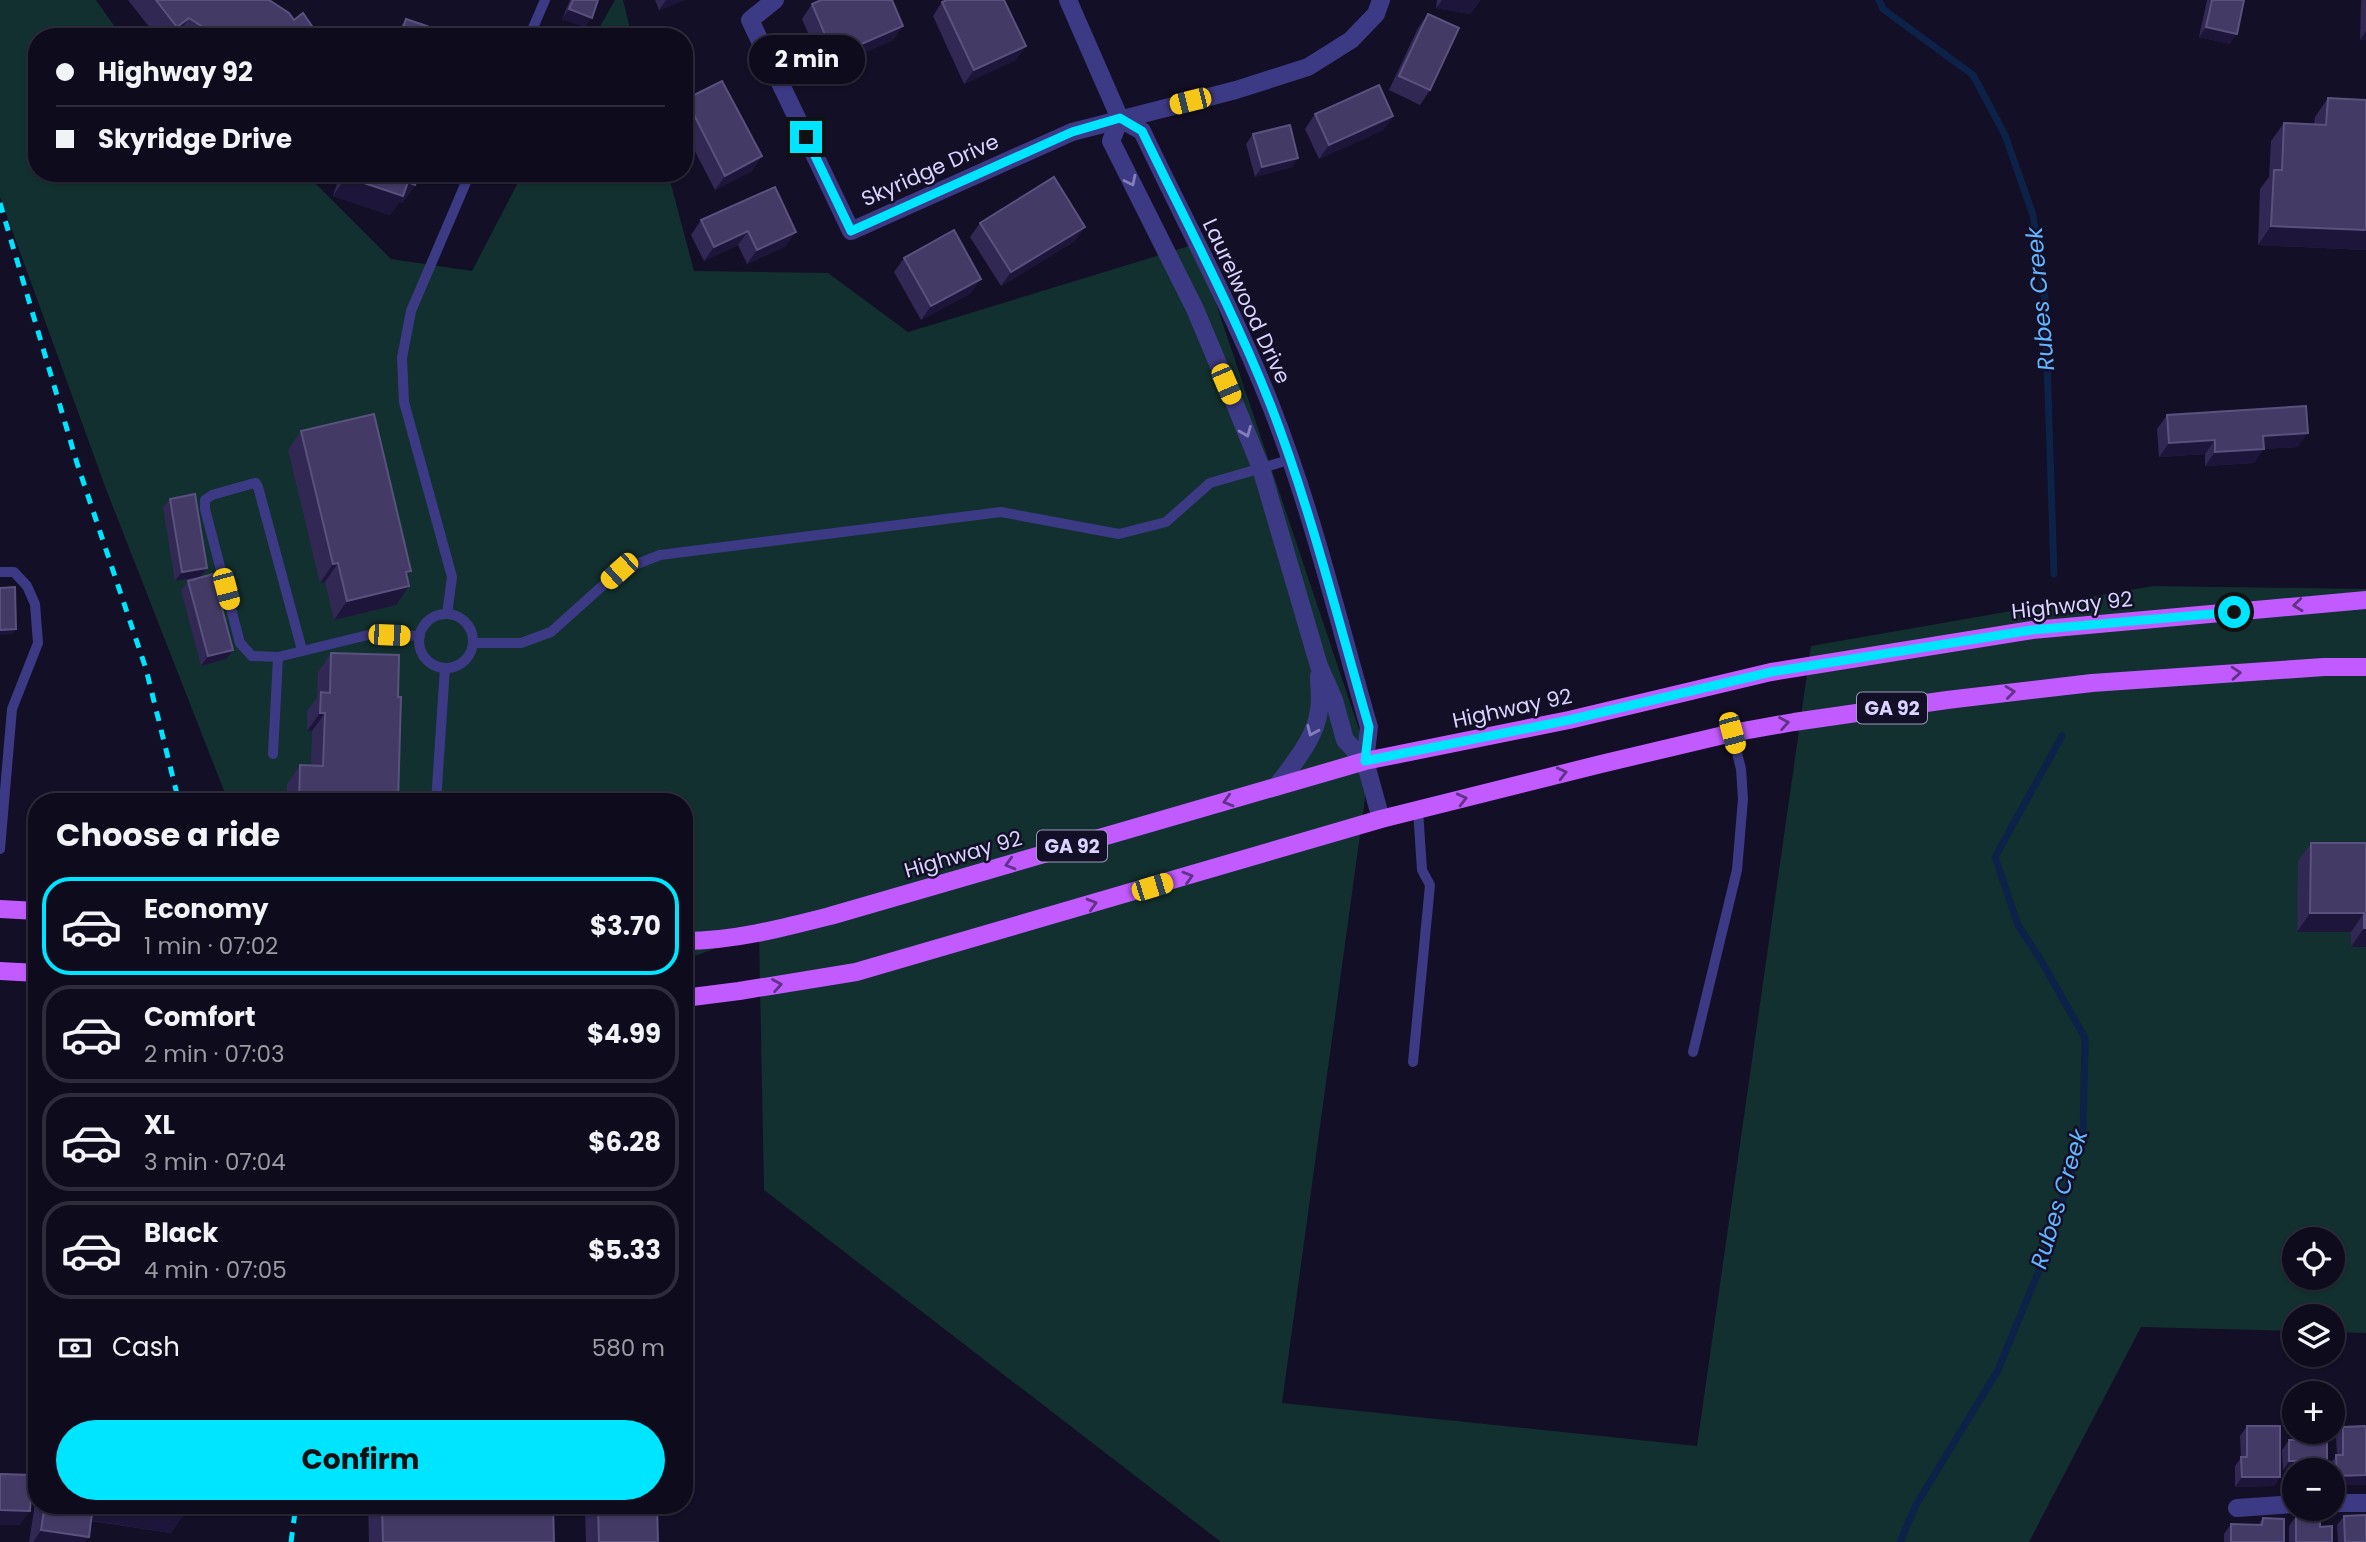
<!DOCTYPE html>
<html lang="en">
<head>
<meta charset="utf-8">
<style>
	body { margin:0; font-family:Poppins,sans-serif; background:#171425; color:#f1f3f6; height:100vh; display:flex; flex-direction:column; font-size:26px; white-space:nowrap }
	* { box-sizing:border-box; margin:0 }
	p { font-size:23px; color:#9b9ba3 }
	.icon { flex:none; width:38px; height:38px; fill:none; stroke:currentColor; stroke-width:2; stroke-linecap:round; stroke-linejoin:round }
	.map { position:relative; flex:1; overflow:hidden }
	.details { position:absolute; left:28px; top:793px; width:665px; height:721px; display:flex; flex-direction:column; background:#0e0b1c; border-radius:28px; box-shadow:0 2px 5px #0004,0 0 0 2px #2e2b3b }
	.details>* { flex:none }
	.hud { position:absolute; left:28px; top:28px; width:665px; height:154px; border-radius:28px; box-shadow:0 2px 5px #0004,0 0 0 2px #2e2b3b; display:grid; align-content:center; height:154px; padding:0 28px; background:#0e0b1c }
	.controls { position:absolute; left:2282px; top:1227px; display:grid; gap:14px }
	.controls a { display:grid; place-items:center; width:63px; height:63px; border-radius:50%; background:#0e0b1c; box-shadow:0 2px 5px #0004,0 0 0 2px #2e2b3b; font-size:35px }
	.end { position:absolute; width:32px; height:32px; margin:-16px; border:9px solid #00e5ff; background:#111; box-shadow:0 0 0 4px #111 }
	.from { border-radius:50% }
	.bubble { position:absolute; height:49px; border-radius:24px; background:#0e0b1c; box-shadow:0 2px 5px #0004,0 0 0 2px #2e2b3b; font-size:23px; font-weight:700; line-height:49px; text-align:center }
	.car { position:absolute; width:21px; height:42px; margin:-21px -10px; border-radius:9px; box-shadow:0 0 5px 2px #0007; background:linear-gradient(#f5c518 24%,#345 0 40%,#f5c518 0 76%,#345 0 86%,#f5c518 0) }
	.hud b { display:flex; align-items:center; gap:24px; height:66px; font-size:26px }
	.hud b+b { border-top:2px solid #2e2b3b }
	.hud i { width:18px; height:18px; background:#f1f3f6 }
	ul { padding:0; list-style:none }
	li { display:flex; align-items:center; gap:21px; height:98px; margin:0 14px 10px; padding:0 14px; border:4px solid #2e2b3b; border-radius:28px }
	li div { flex:1 }
	li b { display:block; font-size:26px }
	li em { font-style:normal; font-weight:700 }
	li.selected { border-color:#00e5ff }
	li>.icon { width:63px; height:63px; stroke-width:1.5 }
	h2 { padding:0 28px; font-size:32px; line-height:84px }
	.pay { display:flex; align-items:center; gap:18px; height:77px; padding:0 28px; font-size:26px }
	.pay p { margin-inline-start:auto }
	.action { display:flex; gap:14px; margin-top:auto; padding:14px 28px }
	.action a { flex:1; height:80px; border-radius:42px; background:#00e5ff; color:#111; font-size:28px; font-weight:700; line-height:80px; text-align:center }
	.map>svg:first-child { display:block }
	.green { fill:#12302f; fill-rule:evenodd }
	.lines { fill:none; stroke-linecap:round; stroke-linejoin:round }
	.stream { stroke:#0c2248; stroke-width:7 }
	.lane { stroke:#3d3a85; stroke-width:10 }
	.street { stroke:#3d3a85; stroke-width:18 }
	.primary { stroke:#c25bff; stroke-width:18 }
	.rail { stroke:#00e5ff; stroke-width:5; stroke-dasharray:10 9; stroke-linecap:butt }
	.wall { fill:#312854 }
	.shaded-wall { fill:#1d163a }
	.building { fill:#433a66; stroke:#5a527e; stroke-width:2 }
	.oneway { stroke:#837fbc }
	.oneway2 { stroke:#623188 }
	.route { stroke:#00e5ff; stroke-width:9 }
	.labels { text-anchor:middle; dominant-baseline:central; stroke-width:5; stroke-linejoin:round; paint-order:stroke }
	.shield { fill:#130f26; stroke:#9e99be; stroke-width:2 }
	.shield-label { font-size:19px; font-weight:bold; fill:#d9d4ff }
	.street-label { font-size:21px; fill:#d9d4ff; stroke:#130f26 }
	.water-label { font-size:23px; font-style:italic; fill:#62b6ff; stroke:#130f26 }
</style>
</head>
<body>
<div class="map">
<svg width="2366" height="1542" viewBox="0 0 2366 1542">
	<rect width="100%" height="100%" fill="#130f26"/>
	<!-- green -->
	<g class="green">
		<path d="M0 0H96L122 37H37V173H305L391 259 472 271 523 173H668L694 271 828 273 908 332 1196 244 1370 762 1282 1403 1697 1446 1811 646 2153 586 2366 589V1333L2333 1332V1316H2294V1331L2141 1327 2029 1542H1221L764 1190 759 932 684 960V802L228 801 106 489 0 197ZM2294 1239H2333V1278H2294Z"/>
		<path d="M615 0H623L632 37H594Z"/>
	</g>
	<g class="lines">
		<!-- stream -->
		<g class="stream">
			<path d="M1879 0 1883 9 1973 75 2005 135 2033 215 2045 299 2054 574"/>
			<path d="M1900 1542 1916 1505 1998 1370 2044 1258 2083 1136 2085 1038 2042 962 2018 925 1995 857 2062 736"/>
		</g>
		<!-- lane -->
		<g class="lane">
			<path d="M529 37 545 0"/>
			<path d="M0 572H14L27 586 35 604 38 643 12 709 0 849"/>
			<path d="M447 614 452 577 404 402 402 358 411 311 470 173"/>
			<circle cx="446" cy="641" r="27"/>
			<path d="M473 643H521L551 632 619 571 660 555 1001 512 1119 534 1166 522 1210 483 1289 460"/>
			<path d="M278 657 252 656 240 643 205 509V500L212 495 251 484 256 483 258 487 302 650"/>
			<path d="M273 754 278 657 372 634 420 636"/>
			<path d="M436 802 445 668"/>
			<path d="M1693 1052 1737 870 1743 799 1741 769 1732 733"/>
			<path d="M1413 1062 1430 885 1422 870 1418 810"/>
		</g>
		<!-- street -->
		<g class="street">
			<path d="M775 0 750 20 851 231 1072 132 1236 90 1308 67 1351 40 1376 14 1381 0"/>
			<path d="M1068 0 1120 119 1142 131C1185 222 1234 312 1271 406 1312 510 1338 620 1369 727L1365 761 1381 819"/>
			<path d="M1120 119 1111 141 1195 309 1237 409 1261 468 1319 666 1334 700 1345 740 1365 761"/>
			<path d="M1276 787C1293 764 1316 738 1319 710 1321 699 1319 687 1319 676"/>
			<path d="M2333 1503H2366"/>
			<path d="M2237 1508 2294 1504"/>
		</g>
		<!-- primary -->
		<g class="primary">
			<path d="M0 909 37 911"/>
			<path d="M684 941C733 941 783 928 830 916L1365 761 1569 720 1771 672 2032 630 2366 600"/>
			<path d="M0 971 37 973"/>
			<path d="M684 998 739 991 856 972 1381 819 1601 764 1732 733 1794 722 1947 700 2092 683 2324 667H2366"/>
		</g>
		<!-- rail -->
		<g class="rail">
			<path d="M0 203 77 463 146 669 179 802"/>
			<path d="M291 1542 296 1505"/>
		</g>
	</g>
	<!-- wall -->
	<g class="wall">
		<path d="M128 0H269L310 37H157Z"/>
		<path d="M570 0H598L585 27 562 19Z"/>
		<path d="M655 0H684L659 10Z"/>
		<path d="M1437 0H1480L1470 14 1436 8Z"/>
		<path d="M2207 0H2244L2230 44 2199 37Z"/>
		<path d="M2361 0H2366V40H2360Z"/>
		<path d="M942 2 1016 60 964 84 933 16Z"/>
		<path d="M812 4 893 40 824 70 802 19Z"/>
		<path d="M1428 14 1430 90 1420 105 1389 90 1418 28Z"/>
		<path d="M406 19 459 37H393Z"/>
		<path d="M2328 98 2366 100V250L2258 245 2260 189 2269 177 2271 141 2284 123 2314 124 2315 117Z"/>
		<path d="M686 99 752 171 715 190 684 130V102Z"/>
		<path d="M1315 114 1393 116 1383 130 1319 159 1305 129Z"/>
		<path d="M1253 134 1292 167 1255 177 1246 144Z"/>
		<path d="M334 173H424L420 179 417 178 415 185 402 203 399 202 390 215 333 196 339 177 333 176Z"/>
		<path d="M775 187 786 246 747 264 738 245 704 261 691 235 701 220Z"/>
		<path d="M980 223 1075 241 1001 286 970 237Z"/>
		<path d="M904 258 971 293 921 320 894 272Z"/>
		<path d="M2167 415 2298 447 2263 449 2254 463 2205 466V454L2159 457 2157 429Z"/>
		<path d="M301 431 396 605 334 620 325 582 320 583 288 450Z"/>
		<path d="M170 499 200 577 226 659 201 666 181 590 188 581 198 578 175 581 163 508Z"/>
		<path d="M331 653 398 697V802H286L287 784 300 765 311 766 312 731H307V711L317 698 318 672Z"/>
		<path d="M2311 843H2366V947H2351V932H2297L2298 861Z"/>
		<path d="M2247 1426 2280 1477 2274 1486 2235 1487V1466L2241 1458 2240 1436Z"/>
		<path d="M2366 1426V1485H2333V1470H2330V1464L2337 1455 2336 1436 2343 1427Z"/>
		<path d="M2289 1440 2327 1470H2294V1489H2293L2292 1470H2283L2282 1450Z"/>
		<path d="M37 1491V1505H185L184 1514 171 1533 91 1521 85 1542H29Z"/>
		<path d="M368 1505H553L554 1542H369Z"/>
		<path d="M587 1505H657L658 1542H586L585 1507Z"/>
		<path d="M2296 1516 2320 1527 2332 1542H2289V1526Z"/>
		<path d="M2344 1516 2366 1542H2338L2337 1525Z"/>
		<path d="M2263 1518 2284 1542H2224V1534L2231 1524 2258 1525Z"/>
	</g>
	<!-- shaded-wall -->
	<g class="shaded-wall">
		<path d="M666 0H684L659 10Z"/>
		<path d="M1442 0H1480L1470 14 1436 8Z"/>
		<path d="M569 9 592 18 585 27 562 19Z"/>
		<path d="M189 18 176 37H170L177 27Z"/>
		<path d="M903 26 893 40 824 70 834 56Z"/>
		<path d="M2206 27 2237 34 2230 44 2199 37Z"/>
		<path d="M2366 31V40H2360Z"/>
		<path d="M1026 46 1016 60 964 84 974 70Z"/>
		<path d="M1393 116 1383 130 1319 159 1329 145Z"/>
		<path d="M762 156 752 171 715 190 725 176Z"/>
		<path d="M1298 158 1292 167 1255 177 1262 167Z"/>
		<path d="M335 173H342L339 177 333 176Z"/>
		<path d="M413 173H424L420 179 411 176Z"/>
		<path d="M346 177 408 182 415 185 402 203 399 202 390 215 333 196Z"/>
		<path d="M2271 226 2366 230V250L2258 245Z"/>
		<path d="M1085 227 1075 241 1001 286 1011 272Z"/>
		<path d="M748 231 738 245 704 261 714 247Z"/>
		<path d="M796 232 786 246 747 264 757 250Z"/>
		<path d="M981 279 971 293 921 320 931 306Z"/>
		<path d="M2308 433 2298 447 2263 449 2254 463 2205 466 2215 452 2263 436Z"/>
		<path d="M2215 440 2205 454 2159 457 2169 443Z"/>
		<path d="M338 563 325 582 320 583 333 564Z"/>
		<path d="M207 568 200 577 175 581 182 572Z"/>
		<path d="M411 571 398 589 409 586 396 605 334 620 347 601 406 572Z"/>
		<path d="M16 629 13 634 0 635V630Z"/>
		<path d="M233 650 226 659 201 666 208 656Z"/>
		<path d="M320 713H325L312 731H307Z"/>
		<path d="M2310 913H2364L2351 932H2297Z"/>
		<path d="M2364 928H2366V947H2351Z"/>
		<path d="M2289 1461H2299L2292 1470H2283Z"/>
		<path d="M2366 1475V1485H2333V1482L2337 1476Z"/>
		<path d="M2242 1477H2280L2274 1486 2235 1487Z"/>
		<path d="M91 1505H125L184 1514 171 1533 81 1519Z"/>
		<path d="M0 1510 30 1511 20 1525H0Z"/>
		<path d="M41 1530 89 1537 85 1542H33Z"/>
	</g>
	<!-- building -->
	<g class="building">
		<path d="M156 0H269L289 13 294 20 303 13 314 29 310 37H218L189 18 177 27Z"/>
		<path d="M573 0H598L592 18 569 9Z"/>
		<path d="M821 0H892L903 26 834 56 812 4Z"/>
		<path d="M947 0H1004L1026 46 974 70 942 2Z"/>
		<path d="M2212 0H2244L2237 34 2206 27Z"/>
		<path d="M1428 14 1459 28 1430 90 1399 76Z"/>
		<path d="M406 19 459 37H400Z"/>
		<path d="M722 81 762 156 725 176 686 99Z"/>
		<path d="M1379 85 1393 116 1329 145 1315 114Z"/>
		<path d="M2328 98 2366 100V230L2271 226 2274 170H2282L2284 123 2326 125Z"/>
		<path d="M1290 125 1298 158 1262 167 1253 134Z"/>
		<path d="M347 173H419L415 185 408 182 403 196 346 177Z"/>
		<path d="M1054 177 1085 227 1011 272 980 223Z"/>
		<path d="M775 187 796 232 757 250 748 231 714 247 701 220Z"/>
		<path d="M954 230 981 279 931 306 904 258Z"/>
		<path d="M2306 406 2308 433 2263 436 2264 449 2215 452V440L2169 443 2167 415Z"/>
		<path d="M374 414 411 571 406 572 409 586 347 601 338 563 333 564 301 431Z"/>
		<path d="M195 494 207 568 182 572 170 499Z"/>
		<path d="M213 574 233 650 208 656 188 581Z"/>
		<path d="M15 587 16 629 0 630V588Z"/>
		<path d="M331 653 399 655 398 697H401L398 802H299L300 765 323 766 325 713H320L321 692 330 693Z"/>
		<path d="M2311 843H2366V928H2364V913H2310Z"/>
		<path d="M2247 1426H2280V1477H2242L2241 1457H2247Z"/>
		<path d="M2366 1426V1475L2337 1476 2336 1455H2343V1427Z"/>
		<path d="M2327 1439V1470H2299V1461H2289V1440Z"/>
		<path d="M0 1474 32 1475 30 1511 0 1510Z"/>
		<path d="M45 1505H93L89 1537 41 1530Z"/>
		<path d="M125 1505H185L184 1514Z"/>
		<path d="M382 1505H553L554 1542H383Z"/>
		<path d="M598 1505H657L658 1542H599Z"/>
		<path d="M2366 1515V1542H2345L2344 1516Z"/>
		<path d="M2296 1516H2320V1527L2332 1526V1542H2296Z"/>
		<path d="M2263 1518 2284 1519V1542H2231V1524L2262 1525Z"/>
	</g>
	<!-- one-way arrows -->
	<defs><path id="oneway-chevron" d="M-2-3.5L2.5 0L-2 3.5" fill="none" stroke-width="1.6" stroke-linecap="round" stroke-linejoin="round" transform="scale(1.75)"/></defs>
	<g class="oneway">
		<use href="#oneway-chevron" transform="translate(1131 181) rotate(64)"/>
		<use href="#oneway-chevron" transform="translate(1246 432) rotate(68)"/>
		<use href="#oneway-chevron" transform="translate(1312 731) rotate(114)"/>
	</g>
	<g class="oneway2">
		<use href="#oneway-chevron" transform="translate(2298 605) rotate(174)"/>
		<use href="#oneway-chevron" transform="translate(2236 673) rotate(-4)"/>
		<use href="#oneway-chevron" transform="translate(2010 692) rotate(-7)"/>
		<use href="#oneway-chevron" transform="translate(1784 723) rotate(-10)"/>
		<use href="#oneway-chevron" transform="translate(1562 773) rotate(-14)"/>
		<use href="#oneway-chevron" transform="translate(1462 799) rotate(-14)"/>
		<use href="#oneway-chevron" transform="translate(1228 801) rotate(164)"/>
		<use href="#oneway-chevron" transform="translate(1010 864) rotate(164)"/>
		<use href="#oneway-chevron" transform="translate(1188 877) rotate(-17)"/>
		<use href="#oneway-chevron" transform="translate(1092 904) rotate(-16)"/>
		<use href="#oneway-chevron" transform="translate(777 985) rotate(-10)"/>
	</g>
	<g class="lines">
		<!-- route -->
		<path class="route" d="M806 137 851 231 1072 132 1120 118 1142 131C1186 222 1234 312 1271 406 1311 510 1338 620 1369 727L1365 761 1569 720 1771 672 2032 630 2234 612"/>
	</g>
	<g class="labels">
		<!-- shield labels -->
		<g class="shield">
			<rect x="1857" y="692.5" width="70" height="31" rx="5"/>
			<rect x="1037" y="830.5" width="70" height="31" rx="5"/>
		</g>
		<g class="shield-label">
			<text x="1892" y="708">GA 92</text>
			<text x="1072" y="846">GA 92</text>
		</g>
		<!-- street labels -->
		<g class="street-label">
			<text transform="translate(930 170) rotate(-24)">Skyridge Drive</text>
			<text transform="translate(1247 301) rotate(65)">Laurelwood Drive</text>
			<text transform="translate(2072 605) rotate(-6)">Highway 92</text>
			<text transform="translate(1512 708) rotate(-12)">Highway 92</text>
			<text transform="translate(963 854) rotate(-16)">Highway 92</text>
		</g>
		<!-- water labels -->
		<g class="water-label">
			<text transform="translate(2040 299) rotate(-95)">Rubes Creek</text>
			<text transform="translate(2059 1199) rotate(-73)">Rubes Creek</text>
		</g>
	</g>
</svg>
<div class="controls">
<a><svg class="icon" aria-label="locate" viewBox="0 0 24 24"><circle cx="12" cy="12" r="6"/><path d="M12 2v4M12 18v4M2 12h4M18 12h4"/></svg></a>
<a><svg class="icon" aria-label="layers" viewBox="0 0 24 24"><path d="M12 4l9 5-9 5-9-5zM3 14l9 5 9-5"/></svg></a>
<a>+</a>
<a>−</a>
</div>
<i class="end from" style="left:2234px;top:612px"></i>
<i class="end" style="left:806px;top:137px"></i>
<div class="bubble" style="left:749px;top:35px;width:116px">2 min</div>
<i class="car" style="left:1190px;top:101px;rotate:256deg"></i>
<i class="car" style="left:1226px;top:384px;rotate:157deg"></i>
<i class="car" style="left:619px;top:571px;rotate:228deg"></i>
<i class="car" style="left:226px;top:589px;rotate:165deg"></i>
<i class="car" style="left:389px;top:635px;rotate:92deg"></i>
<i class="car" style="left:1732px;top:733px;rotate:165deg"></i>
<i class="car" style="left:1152px;top:887px;rotate:73deg"></i>
<div class="hud">
<b><i class="from"></i>Highway 92</b>
<b><i></i>Skyridge Drive</b>
</div>
<section class="details">
<h2>Choose a ride</h2>
<ul>
<li class="selected"><svg class="icon" aria-label="car" viewBox="0 0 24 24"><path d="M5 17H2v-5l4-1 3-4h7l3 4 3 1v5h-3M9 17h6M6 11h13"/><circle cx="7" cy="17" r="2"/><circle cx="17" cy="17" r="2"/></svg><div><b>Economy</b><p>1 min · 07:02</p></div><em>$3.70</em></li>
<li><svg class="icon" aria-label="car" viewBox="0 0 24 24"><path d="M5 17H2v-5l4-1 3-4h7l3 4 3 1v5h-3M9 17h6M6 11h13"/><circle cx="7" cy="17" r="2"/><circle cx="17" cy="17" r="2"/></svg><div><b>Comfort</b><p>2 min · 07:03</p></div><em>$4.99</em></li>
<li><svg class="icon" aria-label="car" viewBox="0 0 24 24"><path d="M5 17H2v-5l4-1 3-4h7l3 4 3 1v5h-3M9 17h6M6 11h13"/><circle cx="7" cy="17" r="2"/><circle cx="17" cy="17" r="2"/></svg><div><b>XL</b><p>3 min · 07:04</p></div><em>$6.28</em></li>
<li><svg class="icon" aria-label="car" viewBox="0 0 24 24"><path d="M5 17H2v-5l4-1 3-4h7l3 4 3 1v5h-3M9 17h6M6 11h13"/><circle cx="7" cy="17" r="2"/><circle cx="17" cy="17" r="2"/></svg><div><b>Black</b><p>4 min · 07:05</p></div><em>$5.33</em></li>
</ul>
<div class="pay"><svg class="icon" aria-label="cash" viewBox="0 0 24 24"><path d="M3 7h18v10H3z"/><circle cx="12" cy="12" r="2"/></svg>Cash<p>580 m</p></div>
<div class="action"><a>Confirm</a></div>
</section>
</div>
</body>
</html>
